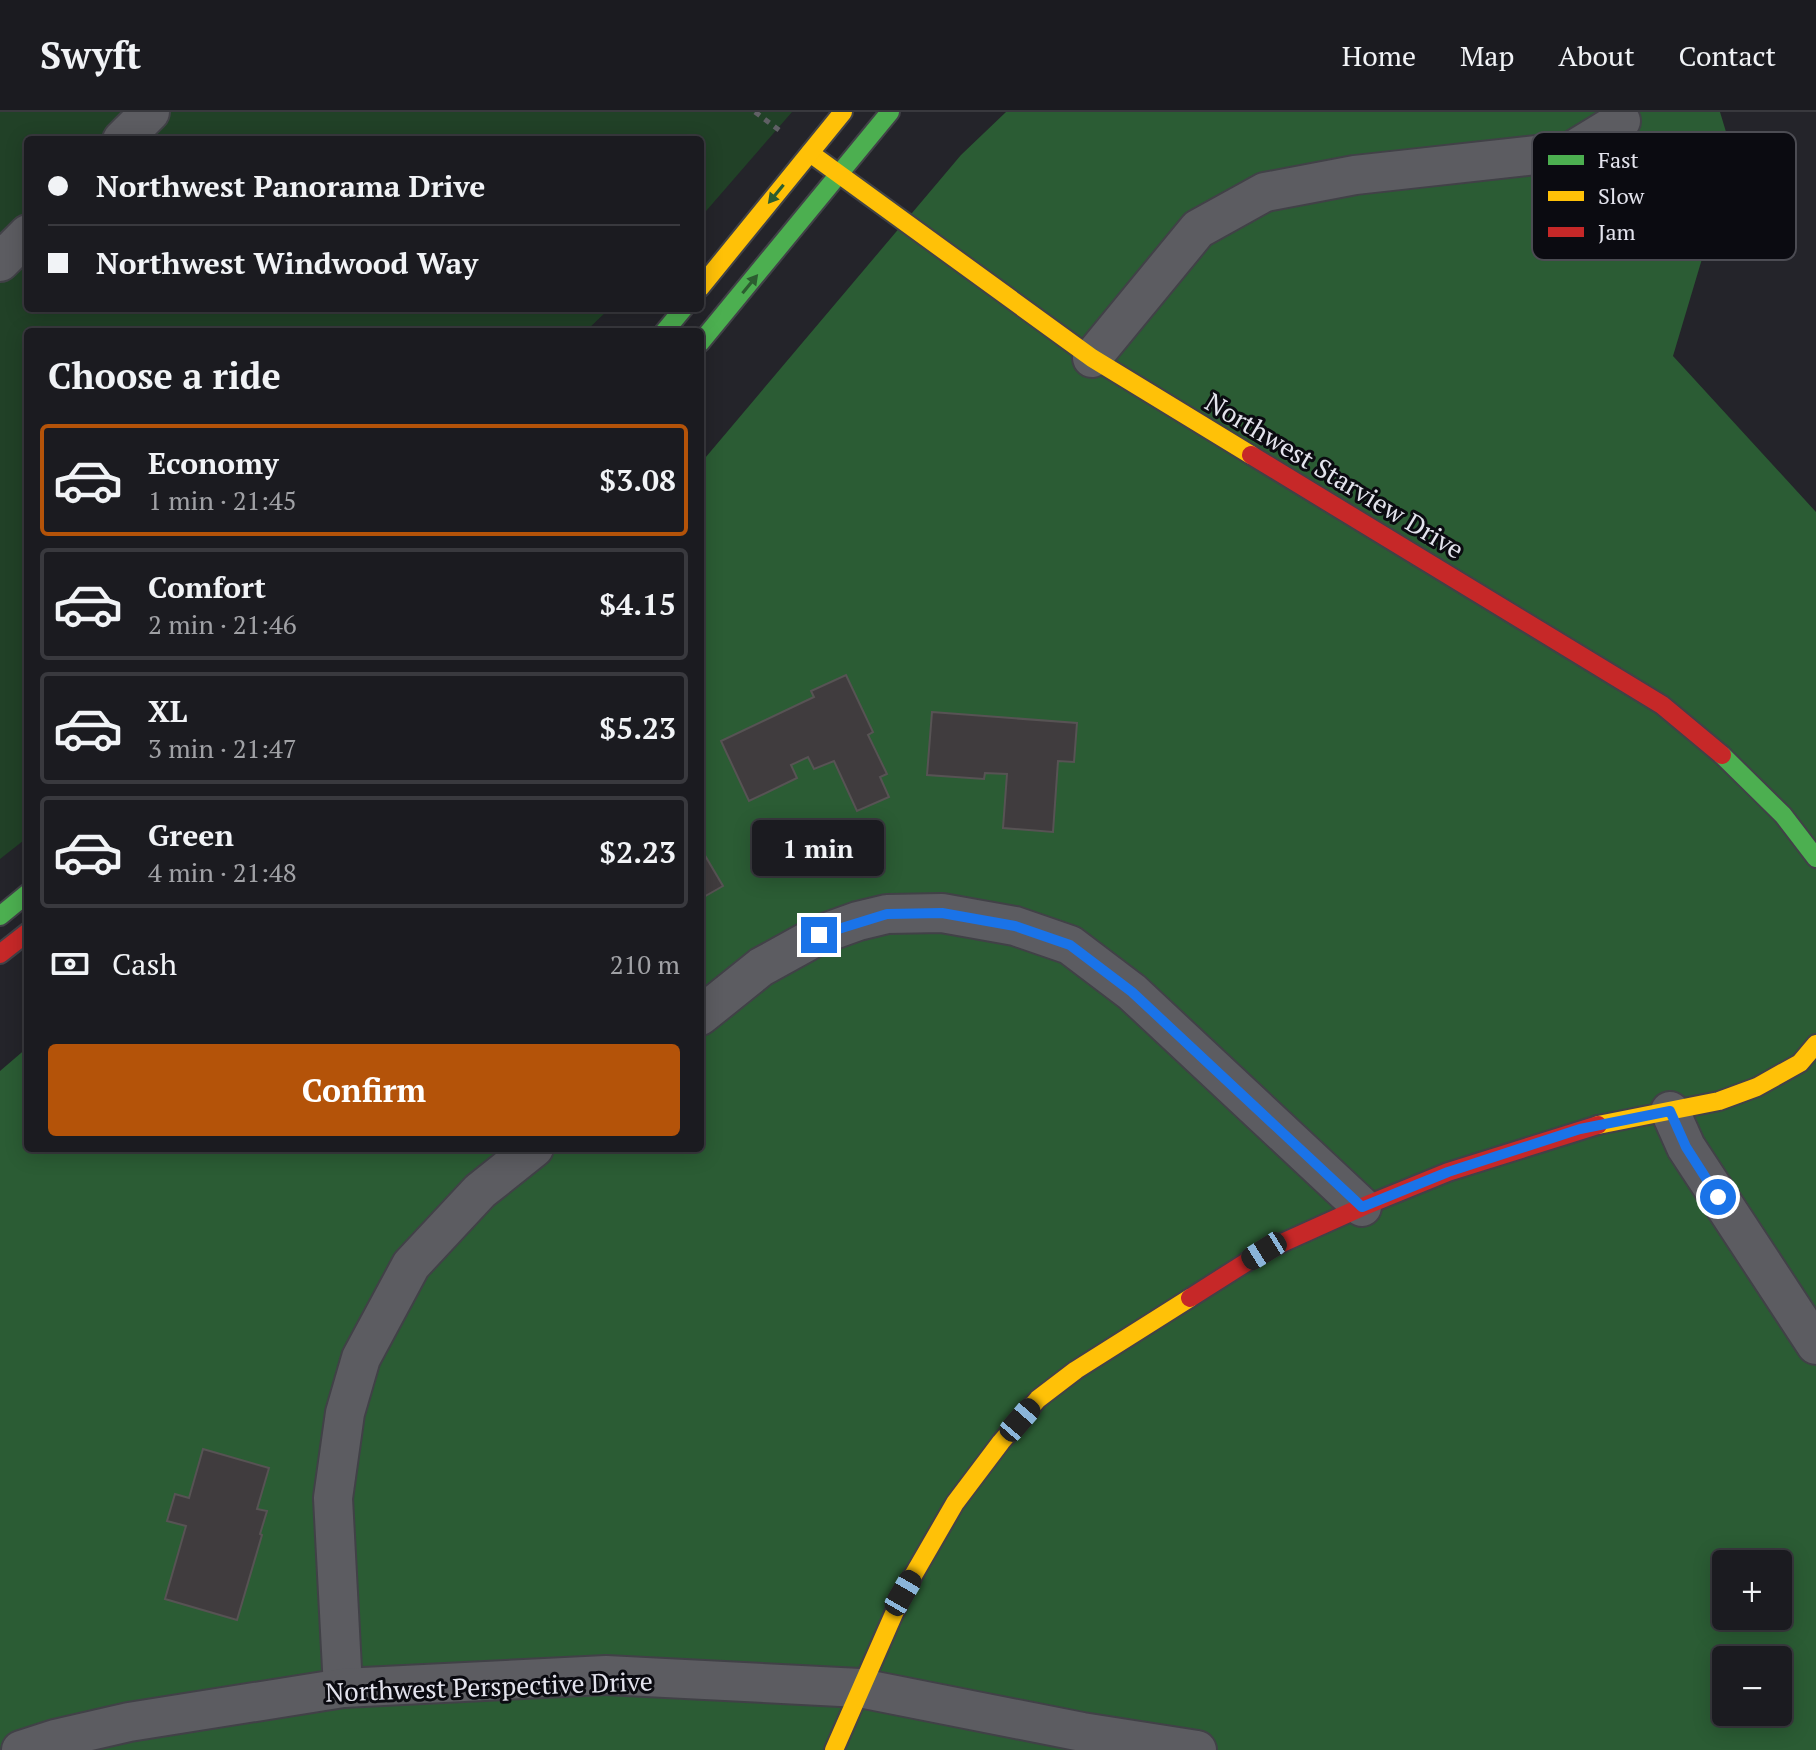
<!DOCTYPE html>
<html lang="en">
<head>
<meta charset="utf-8">
<style>
	body { margin:0; font-family:"PT Serif",serif; background:#28282d; color:#f1f3f6; height:100vh; display:flex; flex-direction:column; font-size:30px; white-space:nowrap }
	* { box-sizing:border-box; margin:0 }
	p { font-size:26px; color:#a0a1a5 }
	.icon { flex:none; width:44px; height:44px; fill:none; stroke:currentColor; stroke-width:2; stroke-linecap:round; stroke-linejoin:round }
	.map { position:relative; flex:1; overflow:hidden }
	.details { position:absolute; left:24px; top:216px; width:680px; height:824px; display:flex; flex-direction:column; background:#1b1b20; border-radius:8px; box-shadow:0 4px 20px #0003,0 0 0 2px #39393e }
	.details>* { flex:none }
	.hud { position:absolute; left:24px; top:24px; width:680px; height:176px; border-radius:8px; box-shadow:0 4px 20px #0003,0 0 0 2px #39393e; display:grid; align-content:center; height:176px; padding:0 24px; background:#1b1b20 }
	.tools { position:absolute; left:1712px; top:1438px; display:grid; gap:16px }
	.tools a { display:grid; place-items:center; width:80px; height:80px; border-radius:8px; background:#1b1b20; box-shadow:0 4px 20px #0003,0 0 0 2px #39393e; font-size:40px }
	.end { position:absolute; width:36px; height:36px; margin:-18px; border:10px solid #1a73e8; background:#fff; box-shadow:0 0 0 4px #fff }
	.from { border-radius:50% }
	.bubble { position:absolute; height:56px; border-radius:8px; background:#1b1b20; box-shadow:0 4px 20px #0003,0 0 0 2px #39393e; font-size:26px; font-weight:600; line-height:56px; text-align:center }
	.car { position:absolute; width:24px; height:48px; margin:-24px -12px; border-radius:10px; box-shadow:0 0 6px 2px #0007; background:linear-gradient(#222 24%,#8ab4d8 0 40%,#222 0 76%,#8ab4d8 0 86%,#222 0) }
	.hud b { display:flex; align-items:center; gap:28px; height:76px; font-size:30px }
	.hud b+b { border-top:2px solid #39393e }
	.hud i { width:20px; height:20px; background:#f1f3f6 }
	ul { padding:0; list-style:none }
	li { display:flex; align-items:center; gap:24px; height:112px; margin:0 16px 12px; padding:0 8px; border:4px solid #39393e; border-radius:8px }
	li div { flex:1 }
	li b { display:block; font-size:30px }
	li em { font-style:normal; font-weight:600 }
	li.on { border-color:#b45309 }
	li>.icon { width:72px; height:72px; stroke-width:1.5 }
	h2 { padding:0 24px; font-size:36px; line-height:96px }
	.pay { display:flex; align-items:center; gap:20px; height:88px; padding:0 24px; font-size:30px }
	.pay p { margin-inline-start:auto }
	.primary-button { display:flex; gap:16px; margin-top:auto; padding:16px 24px }
	.primary-button a { flex:1; height:92px; border-radius:8px; background:#b45309; color:#fff; font-size:32px; font-weight:600; line-height:92px; text-align:center }
	header { display:flex; align-items:center; gap:48px; box-sizing:border-box; height:112px; padding:0 40px; background:#1b1b20; border-bottom:2px solid #39393e }
	header strong { font-size:38px }
	nav { display:flex; gap:44px; margin-inline-start:auto; font-size:28px }
	.map>svg:first-child { display:block }
	.green { fill:#214127 }
	.forest { fill:#2b5c34; fill-rule:evenodd }
	.building { fill:#403c3e; stroke:#575354; stroke-width:2 }
	.lines { fill:none; stroke-linecap:round; stroke-linejoin:round }
	.street-casing { stroke:#414147; stroke-width:42 }
	.fast-casing { stroke:#414147; stroke-width:22 }
	.slow-casing { stroke:#414147; stroke-width:22 }
	.jam-casing { stroke:#414147; stroke-width:22 }
	.path { stroke:#606065; stroke-width:5; stroke-dasharray:6 6; stroke-linecap:butt }
	.street { stroke:#5c5c61; stroke-width:38 }
	.fast { stroke:#4caf50; stroke-width:18 }
	.slow { stroke:#ffc107; stroke-width:18 }
	.jam { stroke:#c62828; stroke-width:18 }
	.oneway { fill:#2c5d30 }
	.route { stroke:#1a73e8; stroke-width:10 }
	.labels { text-anchor:middle; dominant-baseline:central; stroke-width:6; stroke-linejoin:round; paint-order:stroke }
	.street-label { font-size:26px; fill:#e3e3ed; stroke:#0b0b11 }
	.key { fill:#0b0b11; stroke:#4c4c53; stroke-width:2 }
	.key-label { font-size:22px; fill:#e3e3ed }
</style>
</head>
<body>
<header>
<strong>Swyft</strong>
<nav><a>Home</a><a>Map</a><a>About</a><a>Contact</a></nav>
</header>
<div class="map">
<svg width="1816" height="1638" viewBox="0 0 1816 1638">
	<rect width="100%" height="100%" fill="#24242a"/>
	<!-- green -->
	<path class="green" d="M0 0H792L700 106V28H28V196H610L585 220H28V725L0 747Z"/>
	<!-- forest -->
	<path class="forest" d="M1006 0H1720L1733 43 1673 244 1816 400V1638H0V959L28 935V1036H700V352L961 43ZM1726 1452H1778V1504H1726ZM1726 1548H1778V1600H1726Z"/>
	<!-- building -->
	<g class="building">
		<path d="M846 563 873 620 868 623 887 662 880 665 889 685 857 699 834 649 814 657 808 645 791 653 797 666 749 689 721 629 814 585 811 579Z"/>
		<path d="M932 600 1077 611 1074 650 1058 649 1053 720 1003 716 1007 662 985 661 984 667 927 663Z"/>
		<path d="M700 735 723 774 700 787Z"/>
		<path d="M203 1337 269 1356 257 1397 267 1399 260 1422 262 1423 237 1508 165 1487 186 1414 167 1409 175 1382 189 1386Z"/>
	</g>
	<g class="lines">
		<defs>
			<g id="street">
				<path d="M122 28 150 0"/>
				<path d="M0 150 28 122"/>
				<path d="M1092 246 1198 117 1265 80 1355 63 1572 39 1621 9"/>
				<path d="M700 904 761 855 819 823 858 809 887 802 942 801 1015 814 1070 833 1132 880 1362 1095"/>
				<path d="M1670 999 1686 1035 1816 1233"/>
				<path d="M343 1576 333 1386 345 1301 361 1246 411 1153 480 1079 534 1036"/>
				<path d="M21 1638 55 1627 129 1610 343 1576 606 1563 860 1576 1082 1620 1197 1638"/>
			</g>
			<g id="fast">
				<path d="M664 220 684 196"/>
				<path d="M700 231 890 0"/>
				<path d="M1722 643 1783 703 1816 746"/>
				<path d="M0 804 28 781"/>
			</g>
			<g id="slow">
				<path d="M810 41 1092 246 1251 343"/>
				<path d="M700 176 843 0"/>
				<path d="M1598 1013 1719 989 1757 975 1800 951 1816 932"/>
				<path d="M834 1638 903 1481 955 1391 1001 1330 1038 1287 1076 1258 1190 1186"/>
			</g>
			<g id="jam">
				<path d="M1251 343 1662 593 1722 643"/>
				<path d="M0 842 28 820"/>
				<path d="M1190 1186 1264 1139 1362 1095 1448 1060 1598 1013"/>
			</g>
		</defs>
		<!-- street casing -->
		<use href="#street" class="street-casing"/>
		<!-- fast casing -->
		<use href="#fast" class="fast-casing"/>
		<!-- slow casing -->
		<use href="#slow" class="slow-casing"/>
		<!-- jam casing -->
		<use href="#jam" class="jam-casing"/>
		<!-- path -->
		<path class="path" d="M755 0 779 18"/>
		<!-- street -->
		<use href="#street" class="street"/>
		<!-- fast -->
		<use href="#fast" class="fast"/>
		<!-- slow -->
		<use href="#slow" class="slow"/>
		<!-- jam -->
		<use href="#jam" class="jam"/>
	</g>
	<!-- one-way arrows -->
	<defs><path id="oneway-solid" d="M-6-.8H1V-3.2L6.5 0L1 3.2V.8H-6Z" transform="scale(2)"/></defs>
	<g class="oneway">
		<use href="#oneway-solid" transform="translate(776 82) rotate(129)"/>
		<use href="#oneway-solid" transform="translate(750 172) rotate(-51)"/>
	</g>
	<g class="lines">
		<!-- route -->
		<path class="route" d="M819 823 887 802 942 801 1015 814 1070 833 1132 880 1362 1095 1448 1060 1580 1017 1670 999 1686 1035 1718 1085"/>
	</g>
	<g class="labels">
		<!-- street labels -->
		<g class="street-label">
			<text transform="translate(1335 363) rotate(31)">Northwest Starview Drive</text>
			<text transform="translate(489 1574) rotate(-2)">Northwest Perspective Drive</text>
		</g>
	</g>
	<!-- legend -->
	<rect x="1532" y="20" width="264" height="128" rx="12" class="key"/>
	<rect x="1548" y="43" width="36" height="10" fill="#4caf50"/>
	<rect x="1548" y="79" width="36" height="10" fill="#ffc107"/>
	<rect x="1548" y="115" width="36" height="10" fill="#c62828"/>
	<g class="key-label">
		<text x="1598" y="56">Fast</text>
		<text x="1598" y="92">Slow</text>
		<text x="1598" y="128">Jam</text>
	</g>
</svg>
<div class="tools">
<a>+</a>
<a>−</a>
</div>
<i class="end from" style="left:1718px;top:1085px"></i>
<i class="end" style="left:819px;top:823px"></i>
<div class="bubble" style="left:752px;top:708px;width:132px">1 min</div>
<i class="car" style="left:1264px;top:1139px;rotate:238deg"></i>
<i class="car" style="left:1020px;top:1308px;rotate:41deg"></i>
<i class="car" style="left:903px;top:1481px;rotate:30deg"></i>
<div class="hud">
<b><i class="from"></i>Northwest Panorama Drive</b>
<b><i></i>Northwest Windwood Way</b>
</div>
<section class="details">
<h2>Choose a ride</h2>
<ul>
<li class="on"><svg class="icon" aria-label="car" viewBox="0 0 24 24"><path d="M5 17H2v-5l4-1 3-4h7l3 4 3 1v5h-3M9 17h6M6 11h13"/><circle cx="7" cy="17" r="2"/><circle cx="17" cy="17" r="2"/></svg><div><b>Economy</b><p>1 min · 21:45</p></div><em>$3.08</em></li>
<li><svg class="icon" aria-label="car" viewBox="0 0 24 24"><path d="M5 17H2v-5l4-1 3-4h7l3 4 3 1v5h-3M9 17h6M6 11h13"/><circle cx="7" cy="17" r="2"/><circle cx="17" cy="17" r="2"/></svg><div><b>Comfort</b><p>2 min · 21:46</p></div><em>$4.15</em></li>
<li><svg class="icon" aria-label="car" viewBox="0 0 24 24"><path d="M5 17H2v-5l4-1 3-4h7l3 4 3 1v5h-3M9 17h6M6 11h13"/><circle cx="7" cy="17" r="2"/><circle cx="17" cy="17" r="2"/></svg><div><b>XL</b><p>3 min · 21:47</p></div><em>$5.23</em></li>
<li><svg class="icon" aria-label="car" viewBox="0 0 24 24"><path d="M5 17H2v-5l4-1 3-4h7l3 4 3 1v5h-3M9 17h6M6 11h13"/><circle cx="7" cy="17" r="2"/><circle cx="17" cy="17" r="2"/></svg><div><b>Green</b><p>4 min · 21:48</p></div><em>$2.23</em></li>
</ul>
<div class="pay"><svg class="icon" aria-label="cash" viewBox="0 0 24 24"><path d="M3 7h18v10H3z"/><circle cx="12" cy="12" r="2"/></svg>Cash<p>210 m</p></div>
<div class="primary-button"><a>Confirm</a></div>
</section>
</div>
</body>
</html>
